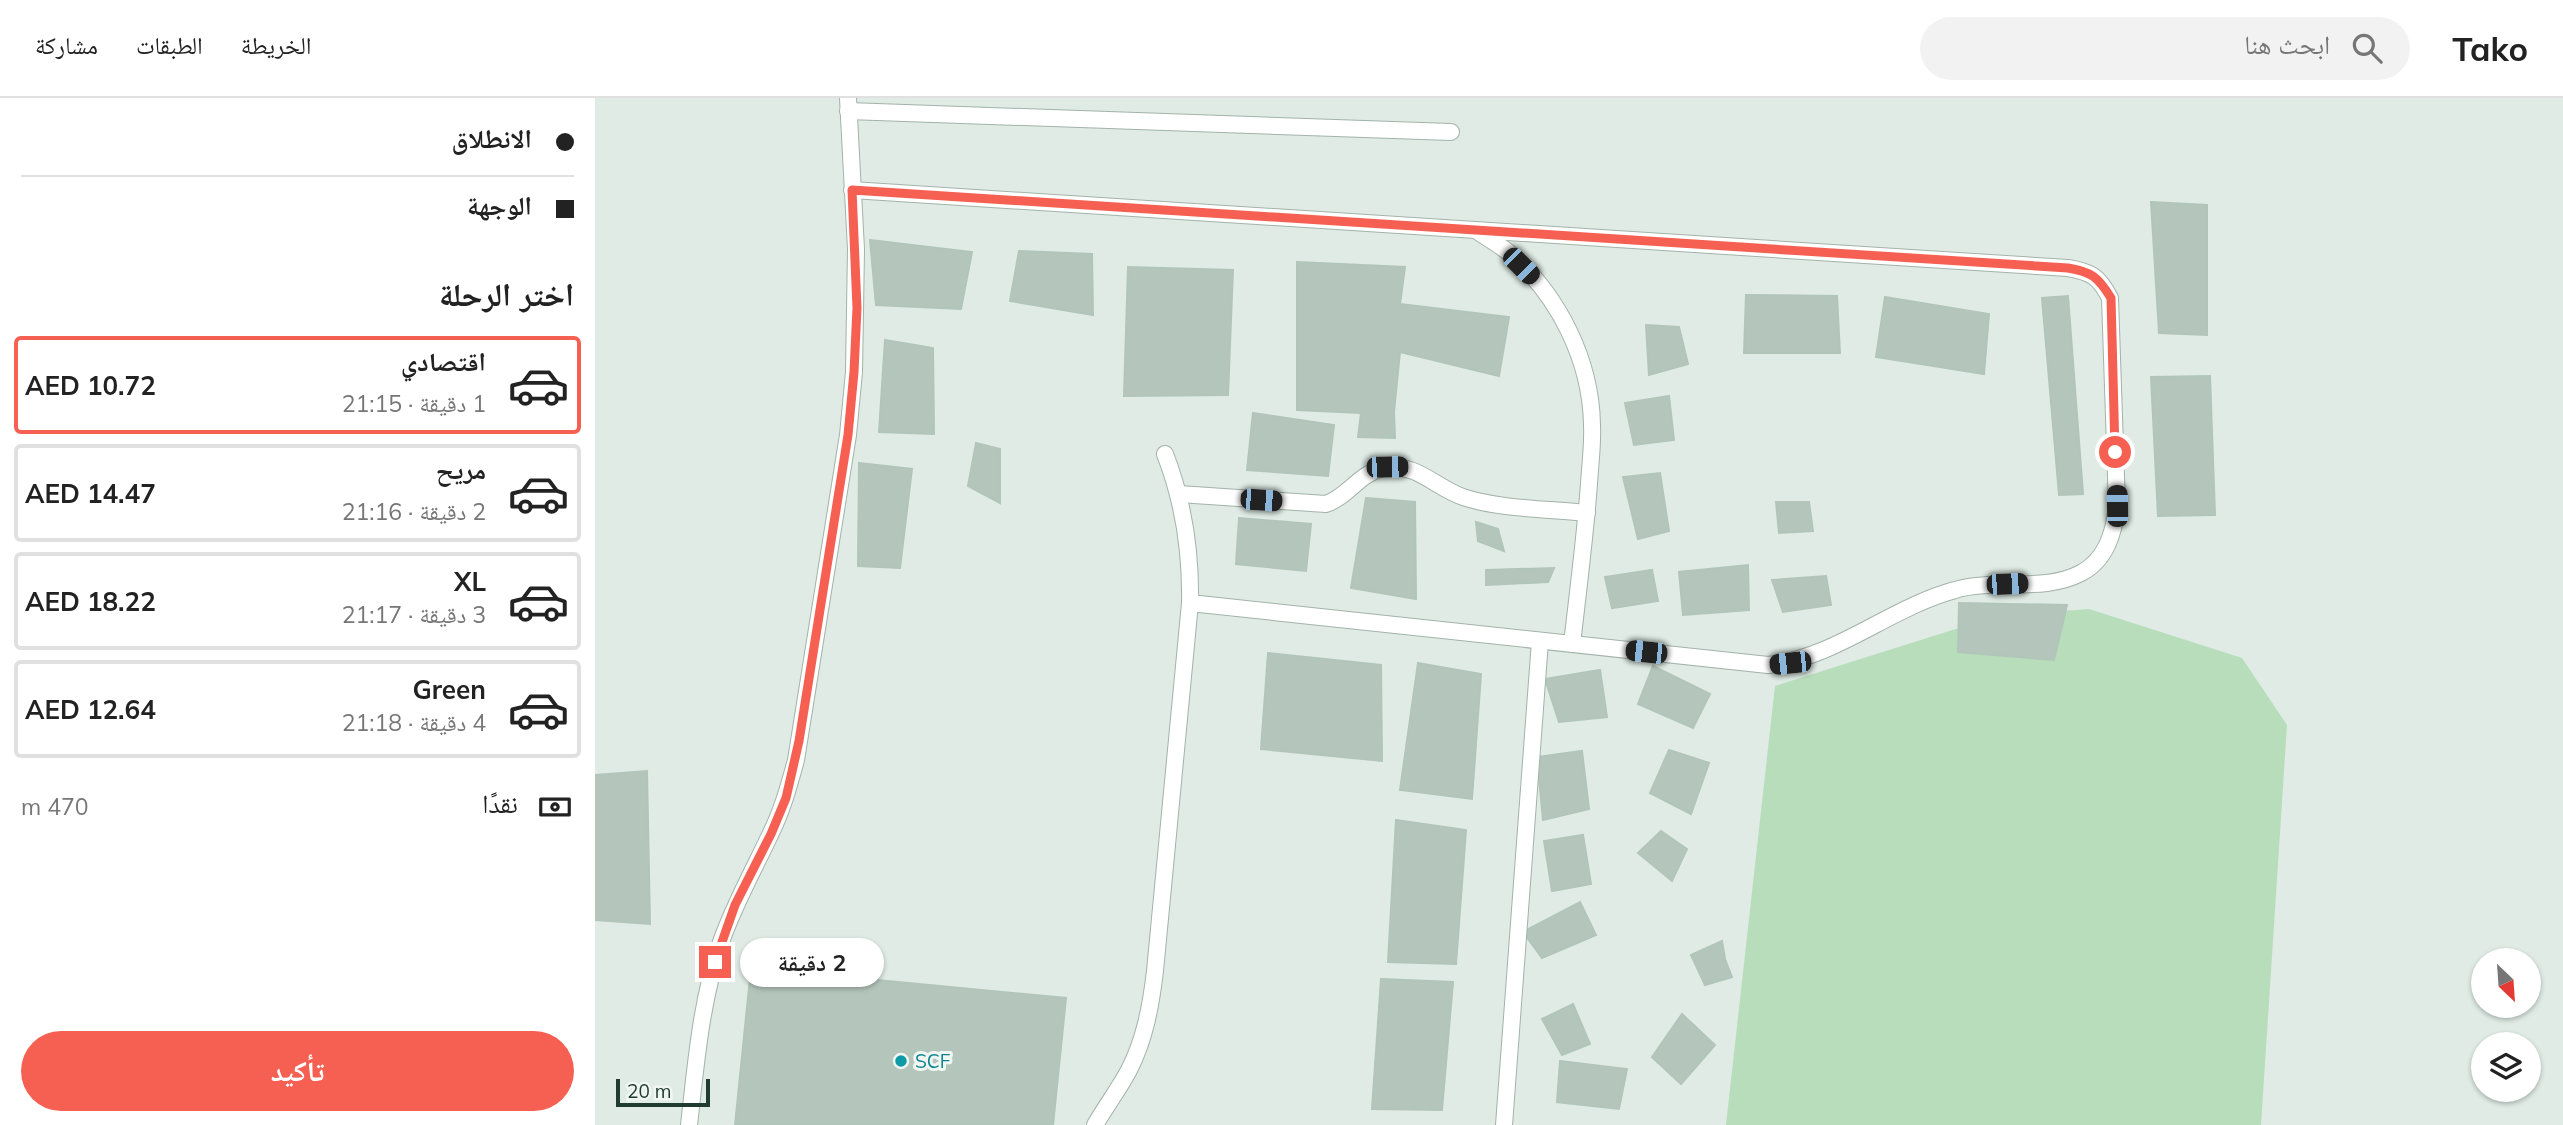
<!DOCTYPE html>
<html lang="ar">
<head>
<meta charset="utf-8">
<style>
	body { margin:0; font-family:Mulish,"Noto Naskh Arabic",sans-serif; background:#f2f2f2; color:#222; direction:rtl; height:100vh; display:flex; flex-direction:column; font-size:26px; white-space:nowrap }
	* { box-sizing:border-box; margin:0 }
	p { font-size:23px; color:#767676 }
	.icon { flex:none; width:38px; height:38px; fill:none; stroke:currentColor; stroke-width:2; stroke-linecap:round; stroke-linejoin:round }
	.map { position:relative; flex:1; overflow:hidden; direction:ltr }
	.panel { display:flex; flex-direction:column; background:#fff; width:595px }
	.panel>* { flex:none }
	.guide { display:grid; align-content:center; height:154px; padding:0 21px; background:#fff }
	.needle { width:46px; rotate:155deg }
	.fabs { position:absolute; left:1876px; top:850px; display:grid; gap:14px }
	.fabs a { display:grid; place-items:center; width:70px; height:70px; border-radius:50%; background:#fff; box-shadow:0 2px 5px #0004; font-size:35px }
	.scale { position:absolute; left:21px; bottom:18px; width:94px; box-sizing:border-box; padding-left:7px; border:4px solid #203b30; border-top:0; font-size:19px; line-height:24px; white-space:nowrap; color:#203b30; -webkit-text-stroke:5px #f0f7f2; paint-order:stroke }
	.end { position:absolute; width:32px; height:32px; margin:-16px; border:9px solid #f66052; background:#fff; box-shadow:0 0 0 4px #fff }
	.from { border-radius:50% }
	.bubble { position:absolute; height:49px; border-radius:24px; background:#fff; box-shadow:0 2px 5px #0004; font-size:23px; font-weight:700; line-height:49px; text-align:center; direction:rtl }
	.car { position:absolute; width:21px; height:42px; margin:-21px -10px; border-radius:9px; box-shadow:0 0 5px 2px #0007; background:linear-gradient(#222 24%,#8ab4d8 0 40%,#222 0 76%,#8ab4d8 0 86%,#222 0) }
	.guide b { display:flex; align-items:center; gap:24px; height:66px; font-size:26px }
	.guide b+b { border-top:2px solid #e0e0e0 }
	.guide i { width:18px; height:18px; background:#222 }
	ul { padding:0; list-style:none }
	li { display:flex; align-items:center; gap:21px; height:98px; margin:0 14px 10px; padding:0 7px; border:4px solid #e0e0e0; border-radius:7px }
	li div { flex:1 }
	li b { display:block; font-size:26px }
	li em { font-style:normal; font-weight:700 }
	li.on { border-color:#f66052 }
	li>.icon { width:63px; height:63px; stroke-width:1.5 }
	h2 { padding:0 21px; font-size:32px; line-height:84px }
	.pay { display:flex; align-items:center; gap:18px; height:77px; padding:0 21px; font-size:26px }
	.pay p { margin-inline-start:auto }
	.button { display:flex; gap:14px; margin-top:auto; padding:14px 21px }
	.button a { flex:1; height:80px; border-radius:42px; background:#f66052; color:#fff; font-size:28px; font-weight:700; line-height:80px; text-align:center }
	header { display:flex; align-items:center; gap:42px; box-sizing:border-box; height:98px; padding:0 35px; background:#fff; border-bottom:2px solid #e0e0e0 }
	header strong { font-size:33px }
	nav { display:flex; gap:38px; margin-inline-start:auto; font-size:24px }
	.search { width:490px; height:63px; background:#f2f2f2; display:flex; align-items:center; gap:18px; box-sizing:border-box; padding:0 24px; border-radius:38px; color:#767676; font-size:26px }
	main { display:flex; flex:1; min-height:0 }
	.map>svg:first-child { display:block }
	.green { fill:#b7ddbb }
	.building { fill:#b4c6bc; stroke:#b1c5ba; stroke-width:2 }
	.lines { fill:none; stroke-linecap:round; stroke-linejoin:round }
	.service-casing { stroke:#a2b3aa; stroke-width:18 }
	.service { stroke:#fff; stroke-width:16 }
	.route { stroke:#f66052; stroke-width:9 }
	.culture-dot { fill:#0f9aa8; stroke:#f0f7f2; stroke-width:2.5 }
	.labels { text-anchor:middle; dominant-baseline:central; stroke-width:6; stroke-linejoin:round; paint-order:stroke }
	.culture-label { font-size:19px; fill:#0d838f; stroke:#f0f7f2; text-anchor:start }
</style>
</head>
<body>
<header>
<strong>Tako</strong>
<div class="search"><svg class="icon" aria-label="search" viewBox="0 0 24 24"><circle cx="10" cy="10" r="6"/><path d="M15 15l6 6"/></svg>ابحث هنا</div>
<nav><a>الخريطة</a><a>الطبقات</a><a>مشاركة</a></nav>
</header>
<main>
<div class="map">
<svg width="1968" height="1027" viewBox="0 0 1968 1027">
	<rect width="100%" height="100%" fill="#dfebe4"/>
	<!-- green -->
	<path class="green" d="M1494 511 1647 560 1692 627 1666 1027H1131L1180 588 1402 518Z"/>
	<!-- building -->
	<g class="building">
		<path d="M1556 104 1612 107V237L1564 235Z"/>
		<path d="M275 142 377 154 366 211 281 207Z"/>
		<path d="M424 153 497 156 498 217 415 203Z"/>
		<path d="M702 164 810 169 805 206 914 219 904 278 805 254 799 314 800 340 763 339 766 315 702 312Z"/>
		<path d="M533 169 638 172 633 297 529 298Z"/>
		<path d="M1151 197 1242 198 1245 255H1149Z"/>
		<path d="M1473 198 1488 396 1464 397 1447 200Z"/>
		<path d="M1290 199 1394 216 1389 276 1281 259Z"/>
		<path d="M1051 227 1084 229 1093 266 1054 277Z"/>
		<path d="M290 242 338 250 339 336 284 334Z"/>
		<path d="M1615 278 1620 417 1563 418 1556 279Z"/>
		<path d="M1074 298 1079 342 1039 347 1030 305Z"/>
		<path d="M658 315 739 327 733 378 652 372Z"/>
		<path d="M381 345 405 351V405L373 388Z"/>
		<path d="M264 365 317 371 305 470 263 468Z"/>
		<path d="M1065 375 1074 433 1043 441 1028 379Z"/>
		<path d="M771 400 820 404 821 501 756 490Z"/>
		<path d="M1181 404H1214L1218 433 1184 435Z"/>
		<path d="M644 420 716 426 711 473 641 466Z"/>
		<path d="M881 424 903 431 909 453 883 443Z"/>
		<path d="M1153 467 1154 512 1088 517 1084 474Z"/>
		<path d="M959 470 953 484 891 487V472Z"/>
		<path d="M1057 472 1063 503 1017 510 1010 479Z"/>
		<path d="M1231 478 1236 507 1188 514 1177 482Z"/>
		<path d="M1364 505 1472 507 1459 562 1363 554Z"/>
		<path d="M673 555 786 567 787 663 666 651Z"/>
		<path d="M823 565 886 576 877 701 805 692Z"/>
		<path d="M1058 568 1115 596 1098 630 1043 606Z"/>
		<path d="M1005 572 1012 619 964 624 950 581Z"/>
		<path d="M1074 652 1114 665 1096 716 1055 695Z"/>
		<path d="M987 653 994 711 948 722 942 659Z"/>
		<path d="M52 673 55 826 0 822V677Z"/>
		<path d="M801 722 871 732 861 866 793 864Z"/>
		<path d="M1066 733 1092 751 1077 783 1043 755Z"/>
		<path d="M988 737 996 786 957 793 949 743Z"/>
		<path d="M985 804 1001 837 947 860 928 834Z"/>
		<path d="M1127 843 1130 861 1137 879 1110 887 1096 857Z"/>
		<path d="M156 870 471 900 458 1027H140Z"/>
		<path d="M786 881 858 884 847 1012 777 1011Z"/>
		<path d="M978 906 995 946 967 957 947 921Z"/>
		<path d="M1087 916 1120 947 1086 986 1057 959Z"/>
		<path d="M965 963 1032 971 1024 1011 962 1004Z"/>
	</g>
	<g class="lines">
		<defs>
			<g id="service">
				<path d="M253 13 856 34"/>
				<path d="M257 92 1473 170C1497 174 1504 179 1515 200L1522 408C1519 435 1511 462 1486 475 1448 495 1400 480 1360 492 1294 510 1241 560 1173 567L595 505"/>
				<path d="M882 133C892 140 903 146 913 154 963 196 996 262 997 327 998 347 995 367 994 386 990 440 983 493 977 546"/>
				<path d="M584 396 731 406C754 398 764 375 789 370 821 364 841 390 868 399 903 411 955 411 992 415"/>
				<path d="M94 1027C101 965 106 903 126 844 139 807 158 773 175 737 187 713 194 688 201 662L253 337 259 274 261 151 253 0"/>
				<path d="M500 1027C511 1008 524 991 534 972 550 941 556 907 560 873L595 505C596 453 589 405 570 356"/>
				<path d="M909 1027 945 543"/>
			</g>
		</defs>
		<!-- service casing -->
		<use href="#service" class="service-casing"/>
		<!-- service -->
		<use href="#service" class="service"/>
	</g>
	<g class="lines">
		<!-- route -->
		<path class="route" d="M120 864 140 807 176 736 191 700 204 643 253 337 259 274 262 210 257 92 1473 170C1497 174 1503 179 1516 200L1520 354"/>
	</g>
	<!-- markers -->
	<circle class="culture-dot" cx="306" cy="963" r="7"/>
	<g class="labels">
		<!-- culture labels -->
		<g class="culture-label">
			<text x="320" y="963">SCF</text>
		</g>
	</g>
</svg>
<div class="fabs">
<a><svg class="needle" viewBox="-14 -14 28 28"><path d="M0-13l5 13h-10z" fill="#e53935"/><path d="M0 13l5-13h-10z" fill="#767676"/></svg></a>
<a><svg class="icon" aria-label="layers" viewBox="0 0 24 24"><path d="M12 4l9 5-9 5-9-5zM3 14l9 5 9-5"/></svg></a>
</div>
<div class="scale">20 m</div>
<i class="end from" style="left:1520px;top:354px"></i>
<i class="end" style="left:120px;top:864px"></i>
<div class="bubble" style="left:145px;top:840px;width:144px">2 دقيقة</div>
<i class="car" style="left:926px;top:168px;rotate:135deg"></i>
<i class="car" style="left:792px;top:369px;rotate:89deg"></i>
<i class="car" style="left:666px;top:402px;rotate:94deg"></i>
<i class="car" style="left:1522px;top:408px;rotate:359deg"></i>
<i class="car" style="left:1412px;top:486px;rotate:88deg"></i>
<i class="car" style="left:1051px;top:554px;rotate:276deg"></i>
<i class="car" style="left:1195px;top:565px;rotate:264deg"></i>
</div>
<section class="panel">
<div class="guide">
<b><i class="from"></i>الانطلاق</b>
<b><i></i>الوجهة</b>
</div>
<h2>اختر الرحلة</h2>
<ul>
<li class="on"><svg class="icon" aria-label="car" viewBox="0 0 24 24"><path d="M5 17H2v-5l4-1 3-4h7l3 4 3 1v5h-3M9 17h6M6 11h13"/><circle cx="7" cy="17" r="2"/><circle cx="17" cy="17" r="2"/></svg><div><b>اقتصادي</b><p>1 دقيقة · 21:15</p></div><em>AED 10.72</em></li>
<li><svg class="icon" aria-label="car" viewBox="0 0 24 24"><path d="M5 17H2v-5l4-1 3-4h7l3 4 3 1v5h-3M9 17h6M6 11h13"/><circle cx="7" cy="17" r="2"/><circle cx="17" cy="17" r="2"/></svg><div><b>مريح</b><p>2 دقيقة · 21:16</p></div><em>AED 14.47</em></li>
<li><svg class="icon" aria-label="car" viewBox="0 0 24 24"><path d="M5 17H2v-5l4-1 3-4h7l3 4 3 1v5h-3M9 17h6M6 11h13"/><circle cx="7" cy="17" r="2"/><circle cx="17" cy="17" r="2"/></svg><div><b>XL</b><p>3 دقيقة · 21:17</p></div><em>AED 18.22</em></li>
<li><svg class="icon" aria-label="car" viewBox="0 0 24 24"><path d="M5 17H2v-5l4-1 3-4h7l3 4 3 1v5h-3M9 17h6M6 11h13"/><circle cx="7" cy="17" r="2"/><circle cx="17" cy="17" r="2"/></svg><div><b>Green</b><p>4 دقيقة · 21:18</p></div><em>AED 12.64</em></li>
</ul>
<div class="pay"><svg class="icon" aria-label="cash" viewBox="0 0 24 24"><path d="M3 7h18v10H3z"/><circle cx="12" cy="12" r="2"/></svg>نقدًا<p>470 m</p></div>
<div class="button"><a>تأكيد</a></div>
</section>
</main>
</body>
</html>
